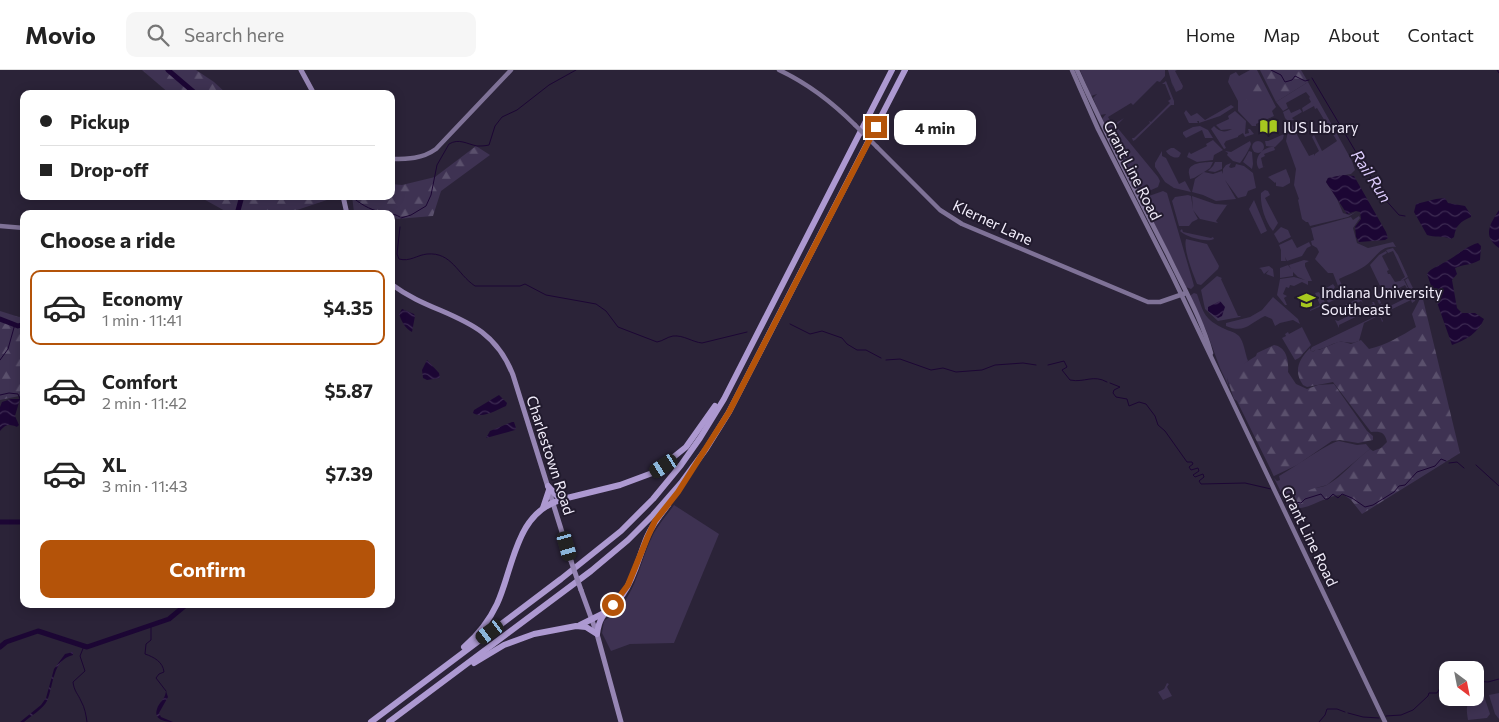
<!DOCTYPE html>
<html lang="en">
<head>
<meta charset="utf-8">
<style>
	body { margin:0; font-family:Commissioner,sans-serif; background:#f6f6f6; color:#222; height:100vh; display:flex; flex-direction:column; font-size:19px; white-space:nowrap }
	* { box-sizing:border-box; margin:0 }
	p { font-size:16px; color:#767676 }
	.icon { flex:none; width:28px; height:28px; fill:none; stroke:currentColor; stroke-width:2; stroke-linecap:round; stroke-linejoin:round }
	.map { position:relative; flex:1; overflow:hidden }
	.side { position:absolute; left:20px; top:140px; width:375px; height:398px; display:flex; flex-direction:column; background:#fff; border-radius:10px; box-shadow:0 2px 12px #0003 }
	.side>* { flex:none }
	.guide { position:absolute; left:20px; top:20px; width:375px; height:110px; border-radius:10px; box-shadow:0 2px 12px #0003; display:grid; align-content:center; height:110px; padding:0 20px; background:#fff }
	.needle { width:32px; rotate:148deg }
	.controls { position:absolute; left:1439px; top:591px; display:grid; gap:10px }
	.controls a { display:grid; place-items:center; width:45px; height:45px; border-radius:10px; background:#fff; box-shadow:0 2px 12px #0003; font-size:25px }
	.end { position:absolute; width:22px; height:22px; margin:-11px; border:6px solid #b45309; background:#fff; box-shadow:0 0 0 2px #fff }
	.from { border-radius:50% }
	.bubble { position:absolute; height:35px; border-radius:10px; background:#fff; box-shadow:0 2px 12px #0003; font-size:16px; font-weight:700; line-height:35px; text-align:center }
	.car { position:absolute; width:15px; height:30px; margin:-15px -8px; border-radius:6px; box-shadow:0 0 4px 1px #0007; background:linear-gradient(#222 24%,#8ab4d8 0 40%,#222 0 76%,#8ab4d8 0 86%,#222 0) }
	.guide b { display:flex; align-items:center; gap:18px; height:48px; font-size:19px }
	.guide b+b { border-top:1px solid #e0e0e0 }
	.guide i { width:12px; height:12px; background:#222 }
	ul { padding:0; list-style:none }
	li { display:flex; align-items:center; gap:15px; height:75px; margin:0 10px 8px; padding:0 10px; border:2px solid transparent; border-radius:10px }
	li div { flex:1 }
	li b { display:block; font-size:19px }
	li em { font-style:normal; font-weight:700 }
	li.active { border-color:#b45309 }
	li>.icon { width:45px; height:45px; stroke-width:1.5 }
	h2 { padding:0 20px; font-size:22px; line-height:60px }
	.primary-button { display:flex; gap:10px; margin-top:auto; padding:10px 20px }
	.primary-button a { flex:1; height:58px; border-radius:10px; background:#b45309; color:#fff; font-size:20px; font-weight:700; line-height:58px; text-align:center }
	header { display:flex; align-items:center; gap:30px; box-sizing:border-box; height:70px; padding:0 25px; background:#fff; border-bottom:1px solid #e0e0e0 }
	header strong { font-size:24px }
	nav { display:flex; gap:28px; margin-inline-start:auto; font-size:18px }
	.search { width:350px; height:45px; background:#f6f6f6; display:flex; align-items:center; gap:12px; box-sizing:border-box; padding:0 18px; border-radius:10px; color:#767676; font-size:19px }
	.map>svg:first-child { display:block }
	.green { fill:#3e3252 }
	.forest { fill:url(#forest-firs) }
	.water { fill:url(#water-waves) }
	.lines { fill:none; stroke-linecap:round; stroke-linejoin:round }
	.stream { stroke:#1c0634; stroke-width:1 }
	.river { stroke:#1c0634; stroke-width:5 }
	.secondary { stroke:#7f7297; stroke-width:4.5 }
	.primary { stroke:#9786b5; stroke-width:5 }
	.highway { stroke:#ad99d1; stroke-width:6 }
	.secondary-bridge { stroke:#7f7297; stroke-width:4.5 }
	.primary-bridge { stroke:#9786b5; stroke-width:5 }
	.route { stroke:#b45309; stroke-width:6 }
	.labels { text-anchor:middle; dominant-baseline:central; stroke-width:4; stroke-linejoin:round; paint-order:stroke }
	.poi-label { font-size:15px; fill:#f2edfb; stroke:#211a2d; text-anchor:start }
	.street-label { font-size:15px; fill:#f2edfb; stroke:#211a2d }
	.water-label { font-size:16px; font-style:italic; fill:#ddccfd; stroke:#211a2d }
</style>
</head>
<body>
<header>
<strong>Movio</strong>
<div class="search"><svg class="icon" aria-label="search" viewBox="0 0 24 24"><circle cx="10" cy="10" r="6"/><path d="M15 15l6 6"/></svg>Search here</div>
<nav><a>Home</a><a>Map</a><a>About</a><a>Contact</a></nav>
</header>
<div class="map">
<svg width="1499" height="652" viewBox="0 0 1499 652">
	<defs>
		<pattern id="forest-firs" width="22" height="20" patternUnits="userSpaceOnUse" patternTransform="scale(1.25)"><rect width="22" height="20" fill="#3e3252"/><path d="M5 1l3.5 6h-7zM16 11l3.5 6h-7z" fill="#5a506c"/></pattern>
		<pattern id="water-waves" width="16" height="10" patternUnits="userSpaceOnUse" patternTransform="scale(1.25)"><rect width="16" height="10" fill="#1c0634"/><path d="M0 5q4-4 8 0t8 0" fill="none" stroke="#3d2b52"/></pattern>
	</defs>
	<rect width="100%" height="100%" fill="#2b2338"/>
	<!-- green -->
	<g class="green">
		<path d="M1080 0H1165V6L1160 12 1157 11 1133 35 1131 33 1108 47 1113 55 1124 48 1116 56 1158 107 1160 111 1158 117 1142 124 1138 122 1102 49 1106 44 1100 45 1093 28 1097 24 1091 26Z"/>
		<path d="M1168 0H1177L1175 1 1183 16 1182 19 1176 22 1172 13 1174 21Z"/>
		<path d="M1250 0H1257L1276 37 1272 41 1274 46 1256 54V56H1252L1238 41V31L1228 12 1230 5 1236 2 1239 6Z"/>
		<path d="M1166 11 1174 31V35H1171L1135 70 1133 71 1132 68H1134L1150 53 1149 51 1151 52 1170 33 1168 31 1171 29 1165 14H1162Z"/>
		<path d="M1308 12 1352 91 1355 100 1351 104 1328 108 1326 112 1337 129 1343 143 1349 145 1356 142 1348 147 1310 156 1308 152H1306L1302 149 1298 130 1299 129 1294 115 1296 99 1286 71 1288 61 1287 55 1292 54 1293 57 1297 54 1299 58 1295 61 1309 86 1314 84 1315 86V84L1319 81 1312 67 1314 65 1322 81 1337 71 1317 38 1315 39 1314 36 1303 42 1302 38 1311 32 1309 28 1310 27 1306 22 1286 33 1288 38 1283 41 1276 32Z"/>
		<path d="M1231 35 1234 37 1220 46 1199 53V51H1197L1198 53H1189L1184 43 1186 40 1191 46 1197 43 1205 50Z"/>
		<path d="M1289 39 1291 43 1300 39 1302 42 1292 48 1294 50 1288 51 1285 48 1283 42Z"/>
		<path d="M1235 41 1246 51 1245 64 1249 63 1248 59H1250L1254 64 1245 67 1243 63 1238 66V67L1226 71 1224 74 1226 78 1224 79 1211 59 1214 56C1219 62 1225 63 1232 59L1221 60 1216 55 1229 49 1228 46Z"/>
		<path d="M1200 56 1208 60 1213 68H1205L1202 60 1186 68 1183 64V62L1193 57Z"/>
		<path d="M1284 64 1283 69 1275 77 1266 76 1265 71H1268Z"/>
		<path d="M1213 70 1223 80 1214 85 1213 90 1197 92 1187 87 1189 82 1191 84 1207 76 1206 74Z"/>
		<path d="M1250 71 1251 74C1250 78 1243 90 1240 93L1233 91 1227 85 1228 83 1225 81 1231 82Z"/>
		<circle cx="1258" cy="77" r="6"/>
		<path d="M1271 77H1274L1275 80 1264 84 1265 86 1261 88 1263 97 1266 96 1259 99C1253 90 1260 79 1271 77Z"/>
		<path d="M1171 78H1174L1181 83 1179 87C1174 89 1168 85 1166 81Z"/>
		<path d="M1162 81V86L1166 88 1179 114 1185 111 1191 122 1174 118 1165 112 1155 97V93Z"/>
		<path d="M1249 81 1252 82 1253 94 1252 99 1243 92Z"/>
		<path d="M1213 92 1210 98 1204 102 1213 104 1222 101 1223 104V99L1226 95 1231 93 1229 97 1231 98 1235 97 1236 94 1244 96 1253 103 1256 118 1248 121 1246 126 1238 128 1225 110 1236 129 1216 131 1203 125 1192 122 1195 109 1204 102 1194 108 1190 109C1190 106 1188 103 1189 100 1191 92 1207 92 1213 92Z"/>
		<path d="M1215 92H1222V99L1215 102 1208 101 1213 96Z"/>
		<path d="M1286 99 1290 109V113L1283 117 1276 116V112L1275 113 1268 107Z"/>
		<path d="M1265 120 1268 121 1270 125 1265 128 1278 153 1273 161C1265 151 1260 135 1261 123Z"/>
		<path d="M1163 121 1167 123 1193 212 1194 216 1191 219 1186 217 1144 133 1149 128V126Z"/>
		<path d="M1188 125 1191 126 1193 139 1192 126 1215 134 1230 135H1227L1216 151 1218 153 1200 149 1193 140 1198 149 1192 152 1189 156H1179L1172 131 1175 127Z"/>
		<path d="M1254 130 1267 161 1261 164 1249 139Z"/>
		<path d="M1359 146 1360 148 1353 158 1357 173 1368 178 1393 172 1396 177C1380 175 1376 188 1365 196 1358 201 1347 205 1339 209L1344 219 1340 221 1333 203H1328L1315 189 1319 182 1317 178 1312 175 1311 171 1314 170 1311 158 1351 147 1353 150Z"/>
		<path d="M1281 157 1288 160 1291 167 1279 173 1274 164Z"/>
		<path d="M1182 159 1183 162 1211 168 1213 167 1214 169C1207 173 1186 167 1180 161Z"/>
		<path d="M1186 169 1207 174 1219 196 1218 199 1201 215 1197 214C1193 204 1183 179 1186 169Z"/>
		<path d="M1292 169 1297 178 1309 172 1311 176 1307 178 1302 186 1287 191 1285 187 1286 191H1281V180L1279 175Z"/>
		<path d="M1393 178 1398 185 1408 207 1401 211V210L1405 207 1393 181 1388 183 1386 180Z"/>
		<path d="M1386 181 1387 183 1382 186 1389 200 1387 201 1388 204H1390L1395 212 1404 210 1409 220H1408L1405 215 1391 222 1390 220 1387 221 1389 223 1379 228 1381 233 1379 234 1376 227 1377 226 1375 225 1385 221 1381 218 1370 195 1379 185Z"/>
		<path d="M1304 190 1309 191 1305 193V196L1312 211H1308V215L1302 212 1294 216 1290 215 1289 218 1286 217 1283 224 1287 226 1284 228 1287 235H1285L1277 225 1280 209 1294 207 1305 210 1298 207 1293 202V206L1280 208V198L1288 195 1291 199 1289 195Z"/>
		<path d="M1269 196 1273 199 1274 207 1266 204 1269 200 1264 204 1261 199 1259 198Z"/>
		<path d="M1217 206 1222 208 1221 209 1238 246H1241L1240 247 1218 251 1205 239 1201 220Z"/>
		<path d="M1408 208 1413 218 1411 219H1413L1416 227 1415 231 1412 233 1411 230 1384 243 1380 235 1382 234 1384 239 1410 226 1408 221 1410 220 1413 227 1405 210Z"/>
		<path d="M1333 214 1335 217 1332 221 1340 227 1328 233 1323 220Z"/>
		<path d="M1319 222 1326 234 1310 241V240L1320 235 1315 223Z"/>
		<path d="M1194 223 1197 224C1204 244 1204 249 1225 259 1229 261 1235 262 1239 266 1244 272 1245 283 1248 291L1227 308 1229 317 1220 298 1206 260 1191 228V225Z"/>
		<path d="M1359 225 1363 233 1361 231 1333 245 1330 239 1333 241 1359 228Z"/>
		<path d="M1273 227 1298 249 1300 254 1293 250 1280 253 1275 256 1272 249 1265 246C1250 253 1245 264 1226 256V253L1250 247 1262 240Z"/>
		<path d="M1372 232H1374L1377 239 1374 238 1339 255V258L1335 250 1338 251 1373 234Z"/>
		<path d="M1377 243H1379L1383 251 1382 252 1381 248 1378 246 1364 253 1359 271C1349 275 1347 271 1339 272 1330 274 1323 280 1315 280L1313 282 1310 280 1312 277 1378 245Z"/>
		<path d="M1302 257 1311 275 1299 288 1295 290 1282 268 1286 266 1285 264 1288 262 1289 264Z"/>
		<path d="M1339 371 1357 375 1366 374 1370 379 1327 415 1316 418 1299 426 1294 424 1285 426 1284 428 1274 408 1277 411 1280 410 1279 406C1292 399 1329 372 1339 371Z"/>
		<path d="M674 435 719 464 674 573 630 574 611 581 602 563 604 551C636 531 637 498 652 467 657 456 667 445 674 435Z"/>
		<path d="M1167 613 1169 614 1167 617 1172 626 1163 630 1158 622 1164 619Z"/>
		<path d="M1499 623V649L1495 644 1489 625Z"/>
		<path d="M1484 626 1490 644 1487 648 1468 650C1465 633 1467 630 1484 626Z"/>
	</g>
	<!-- forest -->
	<g class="forest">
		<path d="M142 0H196L214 12 227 24H170Z"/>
		<path d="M1260 0H1301L1308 12 1276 32Z"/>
		<path d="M1259 7 1267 26V29L1262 30 1261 35 1251 36 1246 29 1245 21 1241 17 1242 14Z"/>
		<path d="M476 76 490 85 441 121 433 146 397 149 391 146V144H386L377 140 354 142 352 126H391V114L402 115 435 107Z"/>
		<path d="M198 126H335L336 127 285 144H227V142Z"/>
		<path d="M1422 225 1460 383 1362 444 1351 430 1344 425C1324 424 1309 443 1288 437L1284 428 1285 426 1289 424C1306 426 1301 422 1315 418 1319 417 1323 417 1327 415 1343 406 1355 390 1370 379L1373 381 1381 378 1387 372C1385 362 1380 361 1371 362L1333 312 1307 317 1303 315C1293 301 1299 289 1310 278V280L1313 282 1316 279 1319 280 1338 272H1344L1351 274 1361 270 1369 279C1386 275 1401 266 1416 257L1412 244Z"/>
		<path d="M0 241 19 247 24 246V325L0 330Z"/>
		<path d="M1299 261 1308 277 1300 287 1294 283 1289 269V267Z"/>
		<path d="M1274 275C1287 277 1289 292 1288 302L1296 314 1307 319 1318 315 1334 314 1367 361 1373 366V370L1358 373 1340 370 1332 371 1297 395 1274 406 1237 331 1234 329 1227 308 1229 303 1256 286 1257 283Z"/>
	</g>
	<!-- water -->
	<g class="water">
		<path d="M1343 105 1354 106 1386 162 1388 168 1385 170 1359 172 1356 167 1355 157 1361 149 1360 142 1356 141 1347 144 1326 112 1328 108Z"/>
		<path d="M1445 128 1448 133 1465 136 1471 145V147C1460 152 1456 155 1454 167L1451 169C1441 165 1435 168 1427 165L1414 142 1416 134 1436 129Z"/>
		<path d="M1499 140V178C1482 166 1490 154 1499 140Z"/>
		<path d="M1478 173 1481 176 1480 190C1472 195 1464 194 1455 198L1457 204 1452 210 1457 238 1462 243H1475L1484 249C1478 263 1466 270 1452 275L1427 204C1431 198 1437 197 1443 193 1456 187 1464 177 1478 173Z"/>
		<path d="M1220 231 1225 237 1222 246 1218 248 1208 241V237Z"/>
		<path d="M402 239 414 244 415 246 412 262C405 259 401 250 399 244Z"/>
		<path d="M427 290 439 303 440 308 427 310 423 308 422 300Z"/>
		<path d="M499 325 507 333 506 336C496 340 483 349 473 343L474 340Z"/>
		<path d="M11 329H20L15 346 19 355 17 357C9 354 6 354 0 361V337L2 332Z"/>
		<path d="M512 352H514L516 358 515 360 486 368 490 361Z"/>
		<path d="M73 582V585C52 590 54 615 47 631 43 639 31 646 24 652H20L41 635 46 628 54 599 65 584Z"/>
		<path d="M166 621 168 627 159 643 161 647 173 652C166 652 153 650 157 639 159 632 165 630 166 621Z"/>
	</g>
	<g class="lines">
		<!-- stream -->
		<g class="stream">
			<path d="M1271 0 1281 5 1285 12 1292 10 1295 6 1305 11 1309 10"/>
			<path d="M1497 0 1499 3"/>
			<path d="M1312 8 1382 126 1399 145 1405 146"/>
			<path d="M351 126C360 134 369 139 380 142 388 145 392 142 400 147"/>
			<path d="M401 148 411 145 426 136 431 125 437 95 449 74C459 68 467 74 477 76 481 76 485 76 489 75L495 56 502 47 517 40 549 15 576 0"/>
			<path d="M400 157 397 184 399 189C410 192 417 185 427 184 452 182 457 204 475 216H520L525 214 546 225 596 234 606 241 618 257 657 272C663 271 667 267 673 266 684 265 692 272 702 273L747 262"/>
			<path d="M790 254 810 264 822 261 842 268 847 274 857 280H866L881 288"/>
			<path d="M0 290 8 279 15 254"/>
			<path d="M886 290 900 289 931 300 943 298 956 302 982 300 995 295 1023 293 1036 295"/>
			<path d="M1048 295 1064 291 1067 297 1062 300 1070 310C1085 313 1093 304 1107 312"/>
			<path d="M1110 313 1120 317 1114 320 1113 323 1116 327 1127 329 1129 336 1139 332 1146 334 1155 346 1158 355 1165 361 1187 392H1192L1193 394 1189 397 1191 400 1198 398 1199 401 1193 405 1195 407 1203 404 1204 407 1199 411 1201 414 1245 413 1271 419"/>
			<path d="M0 325 9 323 18 324 20 329"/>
			<path d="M1449 393 1457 392 1464 398"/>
			<path d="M1476 395 1499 416"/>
			<path d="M1280 423C1288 426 1291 432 1301 433L1305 429 1321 424 1325 429H1328L1333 424 1338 428 1342 424 1352 428 1365 437 1373 435 1394 422 1399 416 1405 415 1417 402 1435 396 1441 389 1446 391"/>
			<path d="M151 555V570L146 574 145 584C154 587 163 592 164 602L159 604 156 608 166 621"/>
			<path d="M84 576 80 586 85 601 73 612C74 621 78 624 81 631 85 638 86 645 87 652"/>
			<path d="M1475 611 1488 612 1499 609"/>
			<path d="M1348 643 1363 647 1379 648"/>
			<path d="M1386 646 1401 645 1413 640 1428 626 1429 623H1437L1440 618 1448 612"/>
			<path d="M1319 652 1325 645 1327 639H1337L1345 642"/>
		</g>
		<!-- river -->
		<g class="river">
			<path d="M168 0 196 24"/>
			<path d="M237 144 242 126"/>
			<path d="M0 249 18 256 24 254"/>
			<path d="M0 452H24"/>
			<path d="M0 577 6 572 38 561 87 577 169 549 187 534"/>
		</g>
		<!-- secondary -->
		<g class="secondary">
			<path d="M779 0C809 14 832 32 855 55"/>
			<path d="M1072 0 1098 59 1172 205 1385 652"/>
			<path d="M1077 0C1105 63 1137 124 1168 185 1183 217 1202 249 1211 283"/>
			<path d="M877 77 940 140 962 154 1148 232H1160L1186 223"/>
			<path d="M391 89C408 89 422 89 436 79L511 0"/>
			<path d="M0 156 24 158"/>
		</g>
		<!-- primary -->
		<g class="primary">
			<path d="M301 0 314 24"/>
			<path d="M343 126 347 144"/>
			<path d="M391 214C438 249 489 243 513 305L571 491"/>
			<path d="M581 520 597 564 621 652"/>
		</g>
		<!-- highway -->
		<g class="highway">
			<path d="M548 416 556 425 567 428 620 415 655 402 686 377 715 336"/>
			<path d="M543 438 549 420"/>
			<path d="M580 555 602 544"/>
			<path d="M464 577C478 565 489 551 497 534 514 497 515 442 563 429"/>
			<path d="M474 593 504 575 534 564 576 556 586 557 597 564C600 540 611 541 623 524 635 507 639 486 647 467 652 455 660 445 668 435"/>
			<path d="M371 652 561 509 621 461 653 429 681 395 700 368 724 329 892 0"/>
			<path d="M389 652 591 501 628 470 653 445 681 413 706 379 729 342 905 0"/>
		</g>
		<!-- secondary-bridge -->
		<path class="secondary-bridge" d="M855 55 877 77"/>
		<!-- primary-bridge -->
		<path class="primary-bridge" d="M571 491 581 520"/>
	</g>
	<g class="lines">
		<!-- route -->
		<path class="route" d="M613 535 628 515 648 466 655 451 678 422 729 342 876 57"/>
	</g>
	<!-- icons -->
	<defs>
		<symbol id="library-bare" viewBox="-9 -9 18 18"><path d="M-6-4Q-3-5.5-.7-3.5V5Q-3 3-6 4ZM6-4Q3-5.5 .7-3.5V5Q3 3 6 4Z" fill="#a7c81f" stroke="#211a2d" stroke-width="2.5" paint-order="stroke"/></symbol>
		<symbol id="university-bare" viewBox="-9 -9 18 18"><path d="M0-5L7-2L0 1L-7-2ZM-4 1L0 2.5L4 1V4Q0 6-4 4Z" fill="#a7c81f" stroke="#211a2d" stroke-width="2.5" paint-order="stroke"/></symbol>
	</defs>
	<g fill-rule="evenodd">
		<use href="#library-bare" x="1256" y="44" width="25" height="25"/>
		<use href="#university-bare" x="1294" y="218" width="25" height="25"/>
	</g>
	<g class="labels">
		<!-- poi labels -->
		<g class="poi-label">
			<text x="1283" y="57">IUS Library</text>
			<text x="1321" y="222">Indiana University<tspan x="1321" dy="17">Southeast</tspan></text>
		</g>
		<!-- street labels -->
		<g class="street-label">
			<text transform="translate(1133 100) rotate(63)">Grant Line Road</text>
			<text transform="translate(993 152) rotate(25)">Klerner Lane</text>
			<text transform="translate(551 385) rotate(72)">Charlestown Road</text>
			<text transform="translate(1310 466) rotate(64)">Grant Line Road</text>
		</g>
		<!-- water labels -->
		<g class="water-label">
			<text transform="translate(1372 106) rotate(57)">Rail Run</text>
		</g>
	</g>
</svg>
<div class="controls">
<a><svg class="needle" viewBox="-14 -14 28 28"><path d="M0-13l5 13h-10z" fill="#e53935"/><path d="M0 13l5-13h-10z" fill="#767676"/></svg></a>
</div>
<i class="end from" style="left:613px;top:535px"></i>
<i class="end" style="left:876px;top:57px"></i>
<div class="bubble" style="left:894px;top:40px;width:82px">4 min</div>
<i class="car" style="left:664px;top:396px;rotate:237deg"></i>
<i class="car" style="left:567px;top:476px;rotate:164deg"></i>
<i class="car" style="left:490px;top:562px;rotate:234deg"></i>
<div class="guide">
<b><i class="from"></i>Pickup</b>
<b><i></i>Drop-off</b>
</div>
<section class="side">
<h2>Choose a ride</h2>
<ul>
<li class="active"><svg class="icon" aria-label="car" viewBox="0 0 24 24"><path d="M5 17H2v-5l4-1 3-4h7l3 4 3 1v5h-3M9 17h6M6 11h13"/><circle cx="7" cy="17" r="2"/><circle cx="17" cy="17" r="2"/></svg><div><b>Economy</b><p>1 min · 11:41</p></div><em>$4.35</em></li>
<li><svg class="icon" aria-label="car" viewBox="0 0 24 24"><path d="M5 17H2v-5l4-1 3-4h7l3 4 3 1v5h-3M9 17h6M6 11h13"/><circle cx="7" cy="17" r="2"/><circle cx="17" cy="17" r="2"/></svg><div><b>Comfort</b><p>2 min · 11:42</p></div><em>$5.87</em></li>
<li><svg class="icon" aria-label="car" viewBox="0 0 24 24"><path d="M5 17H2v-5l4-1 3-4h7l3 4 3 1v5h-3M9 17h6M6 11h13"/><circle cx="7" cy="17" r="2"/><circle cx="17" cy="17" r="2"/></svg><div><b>XL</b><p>3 min · 11:43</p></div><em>$7.39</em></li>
</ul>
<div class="primary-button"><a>Confirm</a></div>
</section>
</div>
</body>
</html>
